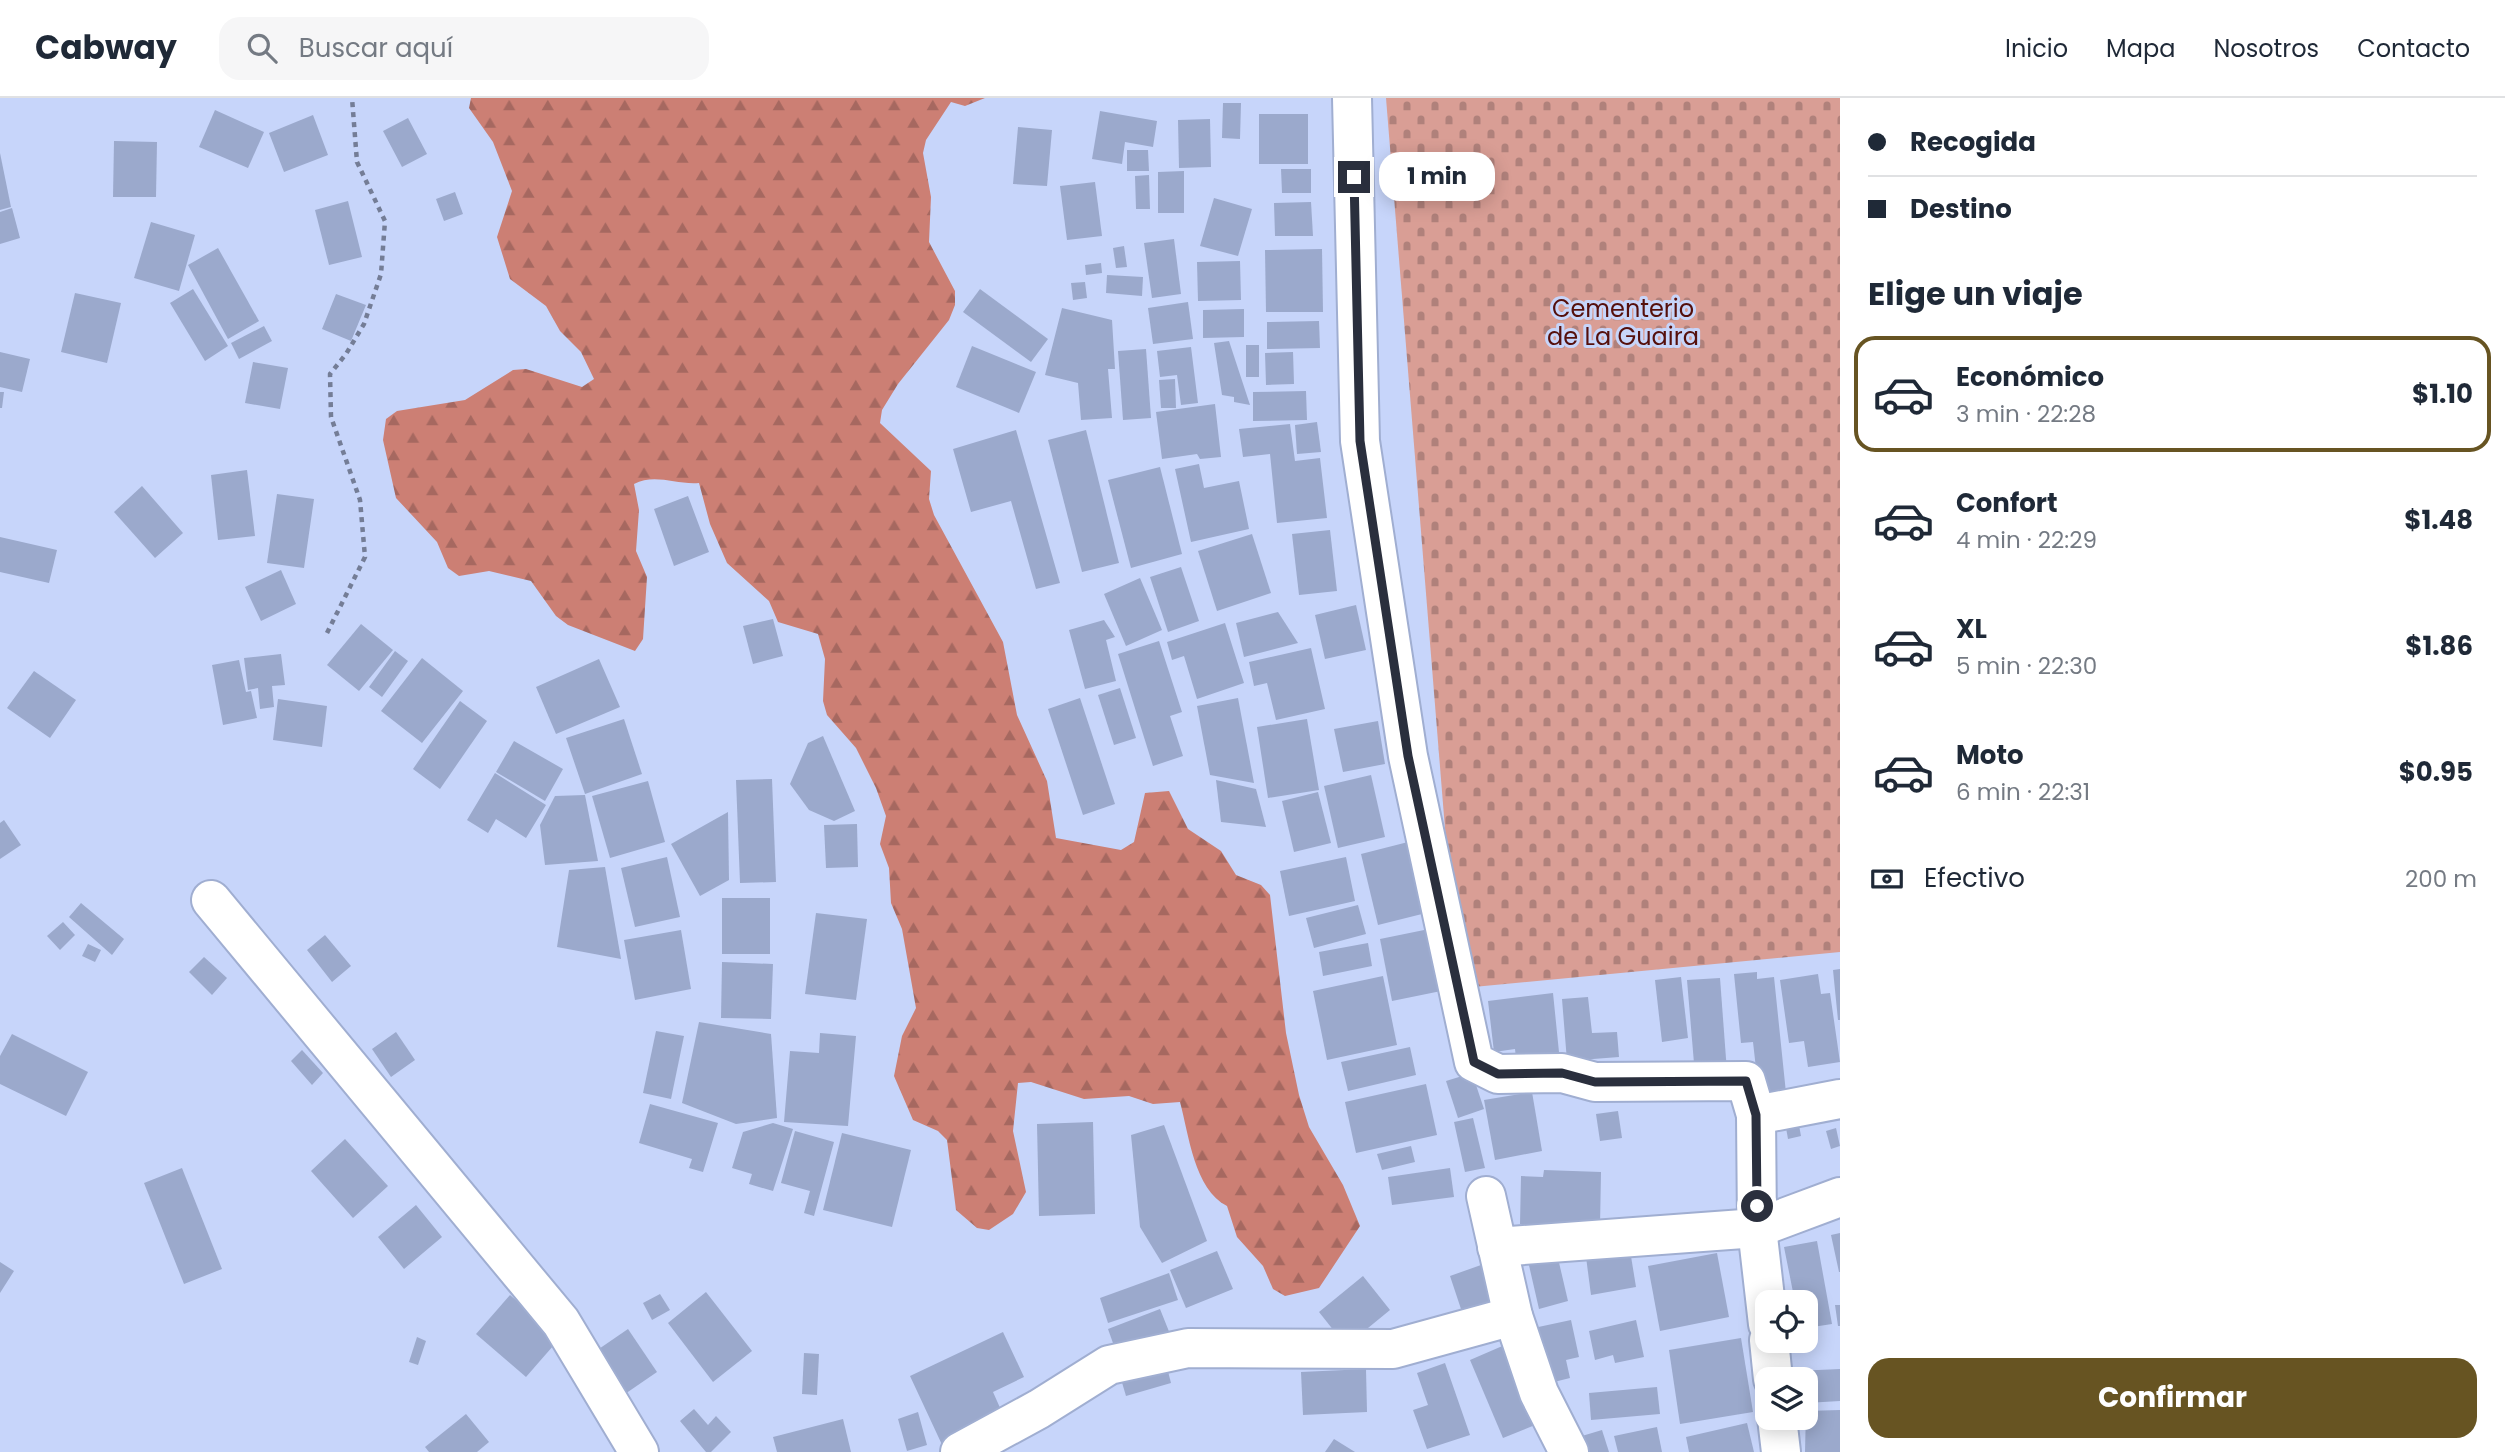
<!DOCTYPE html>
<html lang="es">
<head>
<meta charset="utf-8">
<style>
	body { margin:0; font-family:Poppins,sans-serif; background:#f6f6f7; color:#1f2937; height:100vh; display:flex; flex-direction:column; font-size:26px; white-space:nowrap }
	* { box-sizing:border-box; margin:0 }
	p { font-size:23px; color:#747a83 }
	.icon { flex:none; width:38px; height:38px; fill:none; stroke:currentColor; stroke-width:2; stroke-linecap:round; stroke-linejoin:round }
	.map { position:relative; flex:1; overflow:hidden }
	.details { display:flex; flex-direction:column; background:#fff; width:665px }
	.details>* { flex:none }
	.hud { display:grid; align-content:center; height:154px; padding:0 28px; background:#fff }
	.fabs { position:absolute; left:1755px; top:1192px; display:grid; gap:14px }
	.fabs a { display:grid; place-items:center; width:63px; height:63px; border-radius:14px; background:#fff; box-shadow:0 4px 18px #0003; font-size:35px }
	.end { position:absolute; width:32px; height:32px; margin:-16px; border:9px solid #2a2f3d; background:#fff; box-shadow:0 0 0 4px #fff }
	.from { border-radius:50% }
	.bubble { position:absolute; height:49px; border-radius:21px; background:#fff; box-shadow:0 4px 18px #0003; font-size:23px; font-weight:700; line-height:49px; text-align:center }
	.hud b { display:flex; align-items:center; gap:24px; height:66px; font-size:26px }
	.hud b+b { border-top:2px solid #e0e1e3 }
	.hud i { width:18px; height:18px; background:#1f2937 }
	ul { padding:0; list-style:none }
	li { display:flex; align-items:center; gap:21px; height:116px; margin:0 14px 10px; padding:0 14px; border:4px solid transparent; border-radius:21px }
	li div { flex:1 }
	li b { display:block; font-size:26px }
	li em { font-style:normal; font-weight:700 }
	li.active { border-color:#675422 }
	li>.icon { width:63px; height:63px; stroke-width:1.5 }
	h2 { padding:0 28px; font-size:32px; line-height:84px }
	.pay { display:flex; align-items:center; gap:18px; height:77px; padding:0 28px; font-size:26px }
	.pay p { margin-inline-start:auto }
	.primary-button { display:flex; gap:14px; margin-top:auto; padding:14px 28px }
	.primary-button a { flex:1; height:80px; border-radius:21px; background:#675422; color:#fff; font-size:28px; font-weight:700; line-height:80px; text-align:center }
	header { display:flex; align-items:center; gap:42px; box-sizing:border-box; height:98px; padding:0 35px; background:#fff; border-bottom:2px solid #e0e1e3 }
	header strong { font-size:33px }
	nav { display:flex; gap:38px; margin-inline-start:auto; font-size:24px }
	.search { width:490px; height:63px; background:#f6f6f7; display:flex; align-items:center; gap:18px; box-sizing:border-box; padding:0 24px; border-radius:21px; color:#747a83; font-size:26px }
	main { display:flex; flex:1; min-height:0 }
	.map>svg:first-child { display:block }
	.forest { fill:url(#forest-firs) }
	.cemetery { fill:url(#cemetery-stones) }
	.building { fill:#9ba9cc }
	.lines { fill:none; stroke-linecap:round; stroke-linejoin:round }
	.minor-casing { stroke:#a0aed1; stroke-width:42 }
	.path { stroke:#747d96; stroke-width:4.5; stroke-dasharray:5 5; stroke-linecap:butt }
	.minor { stroke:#fff; stroke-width:38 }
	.route { stroke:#2a2f3d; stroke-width:9 }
	.labels { text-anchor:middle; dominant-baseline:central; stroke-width:6; stroke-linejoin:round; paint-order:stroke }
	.park-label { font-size:24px; fill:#550f0b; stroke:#c7d5fa }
</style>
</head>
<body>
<header>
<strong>Cabway</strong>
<div class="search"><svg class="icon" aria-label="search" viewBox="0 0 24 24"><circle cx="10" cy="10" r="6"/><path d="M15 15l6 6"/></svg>Buscar aquí</div>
<nav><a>Inicio</a><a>Mapa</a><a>Nosotros</a><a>Contacto</a></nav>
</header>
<main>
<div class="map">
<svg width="1840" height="1354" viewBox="0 0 1840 1354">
	<defs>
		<pattern id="forest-firs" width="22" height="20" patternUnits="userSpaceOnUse" patternTransform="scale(1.75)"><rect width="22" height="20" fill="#cc7f74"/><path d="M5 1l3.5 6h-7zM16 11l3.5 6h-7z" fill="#a66860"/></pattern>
		<pattern id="cemetery-stones" width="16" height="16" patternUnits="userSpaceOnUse" patternTransform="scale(1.75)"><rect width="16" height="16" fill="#d99e95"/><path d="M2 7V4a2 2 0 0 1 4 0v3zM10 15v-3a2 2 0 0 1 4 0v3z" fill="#b0817b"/></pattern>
	</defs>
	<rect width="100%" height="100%" fill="#c7d5fa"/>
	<!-- forest -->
	<path class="forest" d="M471 0H985L965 8 951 4 926 42 923 55 931 99 929 144 955 193V207L949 222 898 286 882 312 880 325 931 373 929 401 934 417 1003 544 1017 617 1047 683 1056 740 1121 752 1134 744 1145 695 1169 693 1188 731 1221 753 1236 777 1261 787 1270 797 1286 935 1299 997 1309 1029 1343 1087 1360 1128 1319 1190 1285 1198 1273 1191 1263 1168 1237 1139 1227 1108C1194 1091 1189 1037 1180 1004L1153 1006 1129 998 1084 1001 1031 984 1018 985 1013 1033 1026 1094 1013 1116 989 1132 977 1130 956 1112 947 1042 938 1033 913 1022 894 978 902 938 916 910 902 831 891 805 889 770 880 746 886 718 876 690 856 650 827 617 823 603 825 561 818 536 778 524 769 503 727 465 710 426 699 385C676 387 655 375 634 386L639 412 636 453 647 479 643 541 635 553 568 527 556 518 531 483 489 473 459 478 448 470 437 444 396 400 383 342 386 321 397 313 465 302 513 272 526 271 582 289 594 281 581 254 560 233 546 208 510 181 497 139 512 93 493 44 469 10Z"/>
	<!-- cemetery -->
	<path class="cemetery" d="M1386 0H1840V854L1463 890 1454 842Z"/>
	<!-- building -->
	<g class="building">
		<path d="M1223 5H1241L1240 41 1222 40Z"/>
		<path d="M215 12 264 34 248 70 199 49Z"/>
		<path d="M1100 13 1157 23 1153 49 1125 44 1122 66 1092 61Z"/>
		<rect x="1259" y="16" width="49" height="50"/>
		<path d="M313 17 328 57 284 74 269 35Z"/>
		<path d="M408 20 427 56 402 69 383 33Z"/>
		<path d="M1210 21 1211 69 1179 70 1178 22Z"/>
		<path d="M1018 29 1052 32 1047 88 1013 86Z"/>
		<path d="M114 43 157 44 156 99H113Z"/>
		<path d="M1127 52H1148L1149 73H1127Z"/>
		<path d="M0 55 11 109 0 112Z"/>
		<path d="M1281 71H1311V95H1282Z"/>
		<path d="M1184 73V115H1158V74Z"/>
		<path d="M1149 77 1150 111H1136L1135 78Z"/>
		<path d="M1095 84 1102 138 1067 142 1060 88Z"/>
		<path d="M455 94 463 116 444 123 436 101Z"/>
		<path d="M1214 100 1252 111 1238 158 1200 148Z"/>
		<path d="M348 103 362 159 329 167 315 112Z"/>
		<path d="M1311 104 1313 138H1275L1274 105Z"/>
		<path d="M12 110 20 140 0 146V114Z"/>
		<path d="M151 124 195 137 179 193 134 180Z"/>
		<path d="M1174 141 1181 196 1152 200 1144 145Z"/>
		<path d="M1124 148 1127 169 1116 170 1113 150Z"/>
		<path d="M218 150 259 223 228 241 188 167Z"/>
		<path d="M1322 151 1323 214H1266L1265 152Z"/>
		<path d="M1240 163 1241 202 1198 203 1197 164Z"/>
		<path d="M1101 165 1102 175 1086 177 1085 167Z"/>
		<path d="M1107 177 1143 179 1142 198 1106 195Z"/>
		<path d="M1085 184 1087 200 1073 202 1071 185Z"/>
		<path d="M193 191 228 248 205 263 170 205Z"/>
		<path d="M980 191 1048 241 1031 264 963 214Z"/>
		<path d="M75 195 121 205 107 265 61 254Z"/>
		<path d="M336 196 366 207 351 243 322 231Z"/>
		<path d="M1188 204 1193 241 1153 246 1148 210Z"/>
		<path d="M1062 210 1112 222 1115 271H1108L1112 320 1081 322 1078 285 1045 277Z"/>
		<path d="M1244 211V239L1203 240V212Z"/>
		<path d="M1319 223 1320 250 1267 251V224Z"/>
		<path d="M264 228 272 243 239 261 231 245Z"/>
		<path d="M1229 243 1250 307 1234 304V299L1222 297 1214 245Z"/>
		<rect x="1246" y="247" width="13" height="32"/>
		<path d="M972 248 1036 274 1019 315 956 289Z"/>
		<path d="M1191 249 1198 305 1181 307 1177 277 1160 279 1157 253Z"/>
		<path d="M1146 251 1151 320 1123 322 1118 253Z"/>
		<path d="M0 254 30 261 22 294 0 289Z"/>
		<path d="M1293 254 1294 286 1266 287 1265 255Z"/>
		<path d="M253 264 288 270 280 311 245 305Z"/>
		<path d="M1175 281 1176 310H1161L1159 282Z"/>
		<path d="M1306 293 1307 322 1253 323V294Z"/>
		<path d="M0 294H4L2 310H0Z"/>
		<path d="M1215 306 1221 359 1200 361 1197 356 1162 361 1156 314Z"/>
		<path d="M1317 324 1321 354 1297 356 1295 327Z"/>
		<path d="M1290 326 1295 363 1320 360 1327 420 1277 425 1270 356 1243 359 1239 331Z"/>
		<path d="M1016 332 1060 485 1036 491 1011 403 971 414 953 351Z"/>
		<path d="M1086 332 1119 465 1082 474 1048 342Z"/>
		<path d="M1199 366 1204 390 1239 383 1249 431 1191 444 1175 371Z"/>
		<path d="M1160 369 1182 456 1131 470 1108 382Z"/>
		<path d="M247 372 255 438 218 442 211 377Z"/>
		<path d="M142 388 183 435 155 460 114 414Z"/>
		<path d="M277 396 314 401 304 470 267 465Z"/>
		<path d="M688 398 709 454 674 468 654 411Z"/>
		<path d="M1330 432 1337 493 1299 497 1292 436Z"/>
		<path d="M1252 436 1271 495 1217 513 1198 453Z"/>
		<path d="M0 439 57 452 49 485 0 474Z"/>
		<path d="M1181 469 1199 523 1168 534 1150 479Z"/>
		<path d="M281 472 296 506 261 523 245 489Z"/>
		<path d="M1140 480 1162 532 1126 548 1104 496Z"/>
		<path d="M1356 507 1366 552 1325 561 1315 517Z"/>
		<path d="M1278 514 1298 545 1244 559 1236 525Z"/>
		<path d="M773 521 783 558 753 566 743 528Z"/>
		<path d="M1104 522 1115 539 1106 542 1116 583 1085 591 1069 532Z"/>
		<path d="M1225 525 1244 585 1197 601 1184 558 1172 562 1167 544Z"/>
		<path d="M361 526 393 552 359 593 327 567Z"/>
		<path d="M1159 543 1182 614 1170 618 1183 658 1153 668 1118 556Z"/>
		<path d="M1311 550 1325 611 1276 622 1267 585 1254 588 1249 564Z"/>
		<path d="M395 553 408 563 382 599 369 589Z"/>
		<path d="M281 556 285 587 272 588 274 609 260 611 258 590 248 592 244 560Z"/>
		<path d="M422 560 463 593 422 645 381 613Z"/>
		<path d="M599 561 620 609 556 636 536 589Z"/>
		<path d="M239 562 246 594 251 593 257 620 223 627 212 567Z"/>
		<path d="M34 573 76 602 50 640 7 610Z"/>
		<path d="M1120 590 1136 640 1114 647 1098 597Z"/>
		<path d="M1080 600 1115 706 1083 717 1048 611Z"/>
		<path d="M1238 600 1254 685 1210 677 1197 608Z"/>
		<path d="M278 601 327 608 322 649 273 642Z"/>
		<path d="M460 603 487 623 440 691 413 671Z"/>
		<path d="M624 621 642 676 585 696 566 640Z"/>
		<path d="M1307 621 1319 692 1268 700 1257 629Z"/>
		<path d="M1378 623 1385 666 1343 674 1334 631Z"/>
		<path d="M823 638 855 713 834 723 809 712 790 686 808 645Z"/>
		<path d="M514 643 563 671 545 703 496 674Z"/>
		<path d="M495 675 546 707 526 740 496 721 488 735 467 722Z"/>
		<path d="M1371 677 1385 739 1338 750 1324 688Z"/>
		<path d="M772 681 776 784 740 785 736 682Z"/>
		<path d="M1216 682 1256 691 1266 729 1221 724Z"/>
		<path d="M648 683 665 744 610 760 592 698Z"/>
		<path d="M1318 694 1331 745 1294 754 1282 703Z"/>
		<path d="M585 697 598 763 545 767 540 727 555 698Z"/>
		<path d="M728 714 729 782 700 798 671 746Z"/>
		<path d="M4 722 21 747 0 761V725Z"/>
		<path d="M857 726 858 769 826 770 824 727Z"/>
		<path d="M1412 743 1430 814 1378 827 1361 756Z"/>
		<path d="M667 759 680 819 635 829 621 770Z"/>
		<path d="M1346 759 1355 803 1289 818 1280 773Z"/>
		<path d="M605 769 621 861 557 849 569 772Z"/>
		<rect x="722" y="800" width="48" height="56"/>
		<path d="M81 805 124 841 112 857 69 819Z"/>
		<path d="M1358 807 1366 836 1314 850 1306 820Z"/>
		<path d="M816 815 867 821 856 902 805 896Z"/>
		<path d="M63 824 75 837 60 852 47 838Z"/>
		<path d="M1434 830 1446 892 1392 903 1380 841Z"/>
		<path d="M681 832 691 891 635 902 624 842Z"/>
		<path d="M325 837 351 868 332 884 307 852Z"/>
		<path d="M1368 845 1372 868 1323 878 1319 854Z"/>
		<path d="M88 846 101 852 95 864 82 858Z"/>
		<path d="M204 859 227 880 212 897 189 874Z"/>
		<path d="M722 864 773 866 771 921 721 920Z"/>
		<path d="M1840 871V922H1838L1833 872Z"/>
		<path d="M1757 874V881L1774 879 1786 995 1759 997 1753 944 1741 945 1734 876Z"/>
		<path d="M1818 876 1821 896 1830 895 1840 964 1808 969 1804 943 1789 945 1780 882Z"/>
		<path d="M1383 878 1397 947 1327 962 1313 893Z"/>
		<path d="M1681 879 1688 940 1662 944 1655 882Z"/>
		<path d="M1720 880 1727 974 1695 977 1687 882Z"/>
		<path d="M1553 895 1560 964 1517 969 1515 951 1494 954 1488 903Z"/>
		<path d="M1588 899 1592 935 1617 934 1619 959 1567 963 1562 901Z"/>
		<path d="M699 924 771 936 777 1020 736 1026 682 1005Z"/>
		<path d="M656 933 684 938 671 1001 643 995Z"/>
		<path d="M396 934 415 962 391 979 372 951Z"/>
		<path d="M820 935 856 938 848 1028 784 1024 790 953 819 955Z"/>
		<path d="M12 936 88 974 66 1018 0 986V958Z"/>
		<path d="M1410 949 1416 977 1348 993 1341 964Z"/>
		<path d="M302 952 323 975 312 987 291 963Z"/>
		<path d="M1472 975 1484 1011 1458 1020 1446 983Z"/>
		<path d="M1426 986 1437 1037 1356 1055 1345 1004Z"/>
		<path d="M1532 994 1542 1053 1495 1062 1484 1002Z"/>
		<path d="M650 1006 718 1025 703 1074 689 1070 692 1061 639 1045Z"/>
		<path d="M1618 1013 1622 1040 1600 1043 1596 1016Z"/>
		<path d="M1473 1020 1485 1070 1465 1074 1454 1024Z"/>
		<path d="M1798 1022 1801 1038 1788 1041 1785 1024Z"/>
		<path d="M1093 1024 1095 1116 1039 1118 1037 1026Z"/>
		<path d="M773 1025 793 1031 773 1093 749 1086 752 1076 732 1070 743 1034Z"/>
		<path d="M1164 1027 1207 1143 1162 1165 1140 1129 1131 1037Z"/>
		<path d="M1836 1030 1840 1048 1831 1051 1826 1033Z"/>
		<path d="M795 1033 834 1044 814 1118 804 1115 810 1093 781 1085Z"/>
		<path d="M842 1035 911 1052 892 1129 823 1112Z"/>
		<path d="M345 1041 388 1088 353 1120 311 1073Z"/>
		<path d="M1411 1048 1415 1064 1382 1072 1377 1056Z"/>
		<path d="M182 1070 222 1171 184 1186 144 1085Z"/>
		<path d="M1450 1070 1454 1099 1392 1107 1388 1079Z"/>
		<path d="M1544 1072 1601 1074 1600 1128 1520 1126 1521 1078 1543 1079Z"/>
		<path d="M416 1107 442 1139 404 1171 378 1139Z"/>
		<path d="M1840 1135V1174H1839L1831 1137Z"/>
		<path d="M1817 1143 1832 1226 1806 1230V1204H1795L1784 1149Z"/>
		<path d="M1630 1152 1636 1189 1591 1197 1586 1159Z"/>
		<path d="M1217 1153 1233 1191 1186 1210 1170 1172Z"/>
		<path d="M1717 1155 1729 1219 1660 1233 1648 1168Z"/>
		<path d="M1557 1156 1568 1203 1539 1211 1528 1163Z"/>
		<path d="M0 1164 14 1173 0 1195Z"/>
		<path d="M1481 1167 1497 1211 1465 1223 1450 1178Z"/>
		<path d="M1169 1175 1178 1202 1108 1225 1100 1200Z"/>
		<path d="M1363 1178 1390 1212 1346 1248 1319 1214Z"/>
		<path d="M706 1194 752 1253 713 1284 668 1225Z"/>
		<path d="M660 1196 670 1212 652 1222 643 1205Z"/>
		<path d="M510 1197 560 1240 526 1279 476 1236Z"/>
		<path d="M1835 1207H1840V1228H1838Z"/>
		<path d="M1160 1211 1172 1241 1119 1262 1108 1231Z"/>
		<path d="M1571 1222 1579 1259 1566 1262 1570 1280 1542 1287 1529 1231Z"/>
		<path d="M1636 1222 1644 1259 1615 1265 1613 1257 1595 1262 1589 1233Z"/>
		<path d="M628 1231 657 1274 622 1298 593 1255Z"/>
		<path d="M1003 1234 1024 1279 993 1294 1005 1321 944 1351 910 1278Z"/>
		<path d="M417 1239 426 1243 418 1267 409 1264Z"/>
		<path d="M1741 1240 1753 1314 1680 1326 1669 1252Z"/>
		<path d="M1507 1246 1540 1325 1503 1340 1470 1262Z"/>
		<path d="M804 1255 819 1256 817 1297 802 1296Z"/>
		<path d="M1164 1258 1171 1285 1126 1298 1118 1271Z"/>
		<path d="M1445 1265 1470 1337 1427 1351 1413 1312 1428 1307 1417 1275Z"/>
		<path d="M1366 1271 1367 1314 1303 1317 1301 1274Z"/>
		<path d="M1840 1271V1303L1806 1305V1281H1796V1273Z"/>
		<path d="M1657 1289 1660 1316 1591 1322 1589 1295Z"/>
		<path d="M694 1311 708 1327 716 1318 731 1334 711 1354H706L680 1323Z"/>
		<path d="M1840 1312V1354H1805L1806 1313Z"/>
		<path d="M918 1314 927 1347 907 1353 898 1321Z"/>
		<path d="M466 1316 489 1344 477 1354H429L425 1349Z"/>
		<path d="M843 1321 851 1354H777L773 1339Z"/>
		<path d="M1747 1325 1754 1354H1689L1686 1339Z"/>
		<path d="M1657 1329 1662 1354H1618L1614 1338Z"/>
		<path d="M1602 1332 1609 1354H1586L1582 1338Z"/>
		<path d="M1334 1341 1355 1354H1325Z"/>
	</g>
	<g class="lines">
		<defs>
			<g id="minor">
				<path d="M1352 0 1360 343 1408 658 1474 964 1498 976 1562 975 1595 984 1746 983 1756 1017 1840 1001"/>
				<path d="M211 802 561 1224 639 1354"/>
				<path d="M1756 1017 1757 1130 1768 1226"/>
				<path d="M1486 1098 1513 1218 1539 1295 1569 1354"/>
				<path d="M1497 1149 1757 1130 1840 1099"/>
				<path d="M1769 1242 1773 1281"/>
				<path d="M1777 1320 1781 1354"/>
				<path d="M960 1354 1039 1311 1109 1267 1188 1250 1393 1251 1513 1218"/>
			</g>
		</defs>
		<!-- minor casing -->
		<use href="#minor" class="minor-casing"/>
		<!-- path -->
		<path class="path" d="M327 535 365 459 360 402 331 319 330 276 346 256 364 226 381 176 385 123 357 64 352 0"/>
		<!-- minor -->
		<use href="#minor" class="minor"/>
	</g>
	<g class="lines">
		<!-- route -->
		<path class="route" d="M1354 79 1360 343 1408 658 1474 964 1498 976 1562 975 1595 984 1746 983 1756 1017 1757 1108"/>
	</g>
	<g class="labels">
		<!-- park labels -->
		<g class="park-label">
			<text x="1623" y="210">Cementerio<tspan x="1623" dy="28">de La Guaira</tspan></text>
		</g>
	</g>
</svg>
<div class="fabs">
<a><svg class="icon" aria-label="locate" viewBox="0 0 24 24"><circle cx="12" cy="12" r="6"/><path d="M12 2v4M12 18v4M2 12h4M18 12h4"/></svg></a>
<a><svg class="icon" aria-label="layers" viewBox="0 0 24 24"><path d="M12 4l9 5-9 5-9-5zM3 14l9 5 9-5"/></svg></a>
</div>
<i class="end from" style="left:1757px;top:1108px"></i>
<i class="end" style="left:1354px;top:79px"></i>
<div class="bubble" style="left:1379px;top:54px;width:116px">1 min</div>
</div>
<section class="details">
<div class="hud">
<b><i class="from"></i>Recogida</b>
<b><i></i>Destino</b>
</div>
<h2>Elige un viaje</h2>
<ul>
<li class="active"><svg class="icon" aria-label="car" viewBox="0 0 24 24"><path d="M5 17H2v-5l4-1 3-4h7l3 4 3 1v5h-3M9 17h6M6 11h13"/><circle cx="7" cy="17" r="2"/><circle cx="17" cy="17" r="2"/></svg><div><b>Económico</b><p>3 min · 22:28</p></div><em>$1.10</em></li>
<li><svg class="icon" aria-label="car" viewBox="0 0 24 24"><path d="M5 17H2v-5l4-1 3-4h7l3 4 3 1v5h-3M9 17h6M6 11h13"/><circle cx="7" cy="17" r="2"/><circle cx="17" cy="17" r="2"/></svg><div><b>Confort</b><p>4 min · 22:29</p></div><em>$1.48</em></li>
<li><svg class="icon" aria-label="car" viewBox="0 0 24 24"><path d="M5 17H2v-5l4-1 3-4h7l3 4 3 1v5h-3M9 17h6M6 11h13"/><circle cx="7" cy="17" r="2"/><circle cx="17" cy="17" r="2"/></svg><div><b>XL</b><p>5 min · 22:30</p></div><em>$1.86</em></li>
<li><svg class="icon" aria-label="car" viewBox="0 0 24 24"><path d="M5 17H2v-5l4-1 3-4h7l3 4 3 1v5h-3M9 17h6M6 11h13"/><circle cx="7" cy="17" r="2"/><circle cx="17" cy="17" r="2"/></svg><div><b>Moto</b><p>6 min · 22:31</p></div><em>$0.95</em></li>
</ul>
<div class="pay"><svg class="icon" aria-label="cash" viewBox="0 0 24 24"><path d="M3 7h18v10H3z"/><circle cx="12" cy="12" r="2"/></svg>Efectivo<p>200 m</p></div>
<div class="primary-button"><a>Confirmar</a></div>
</section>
</main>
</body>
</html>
